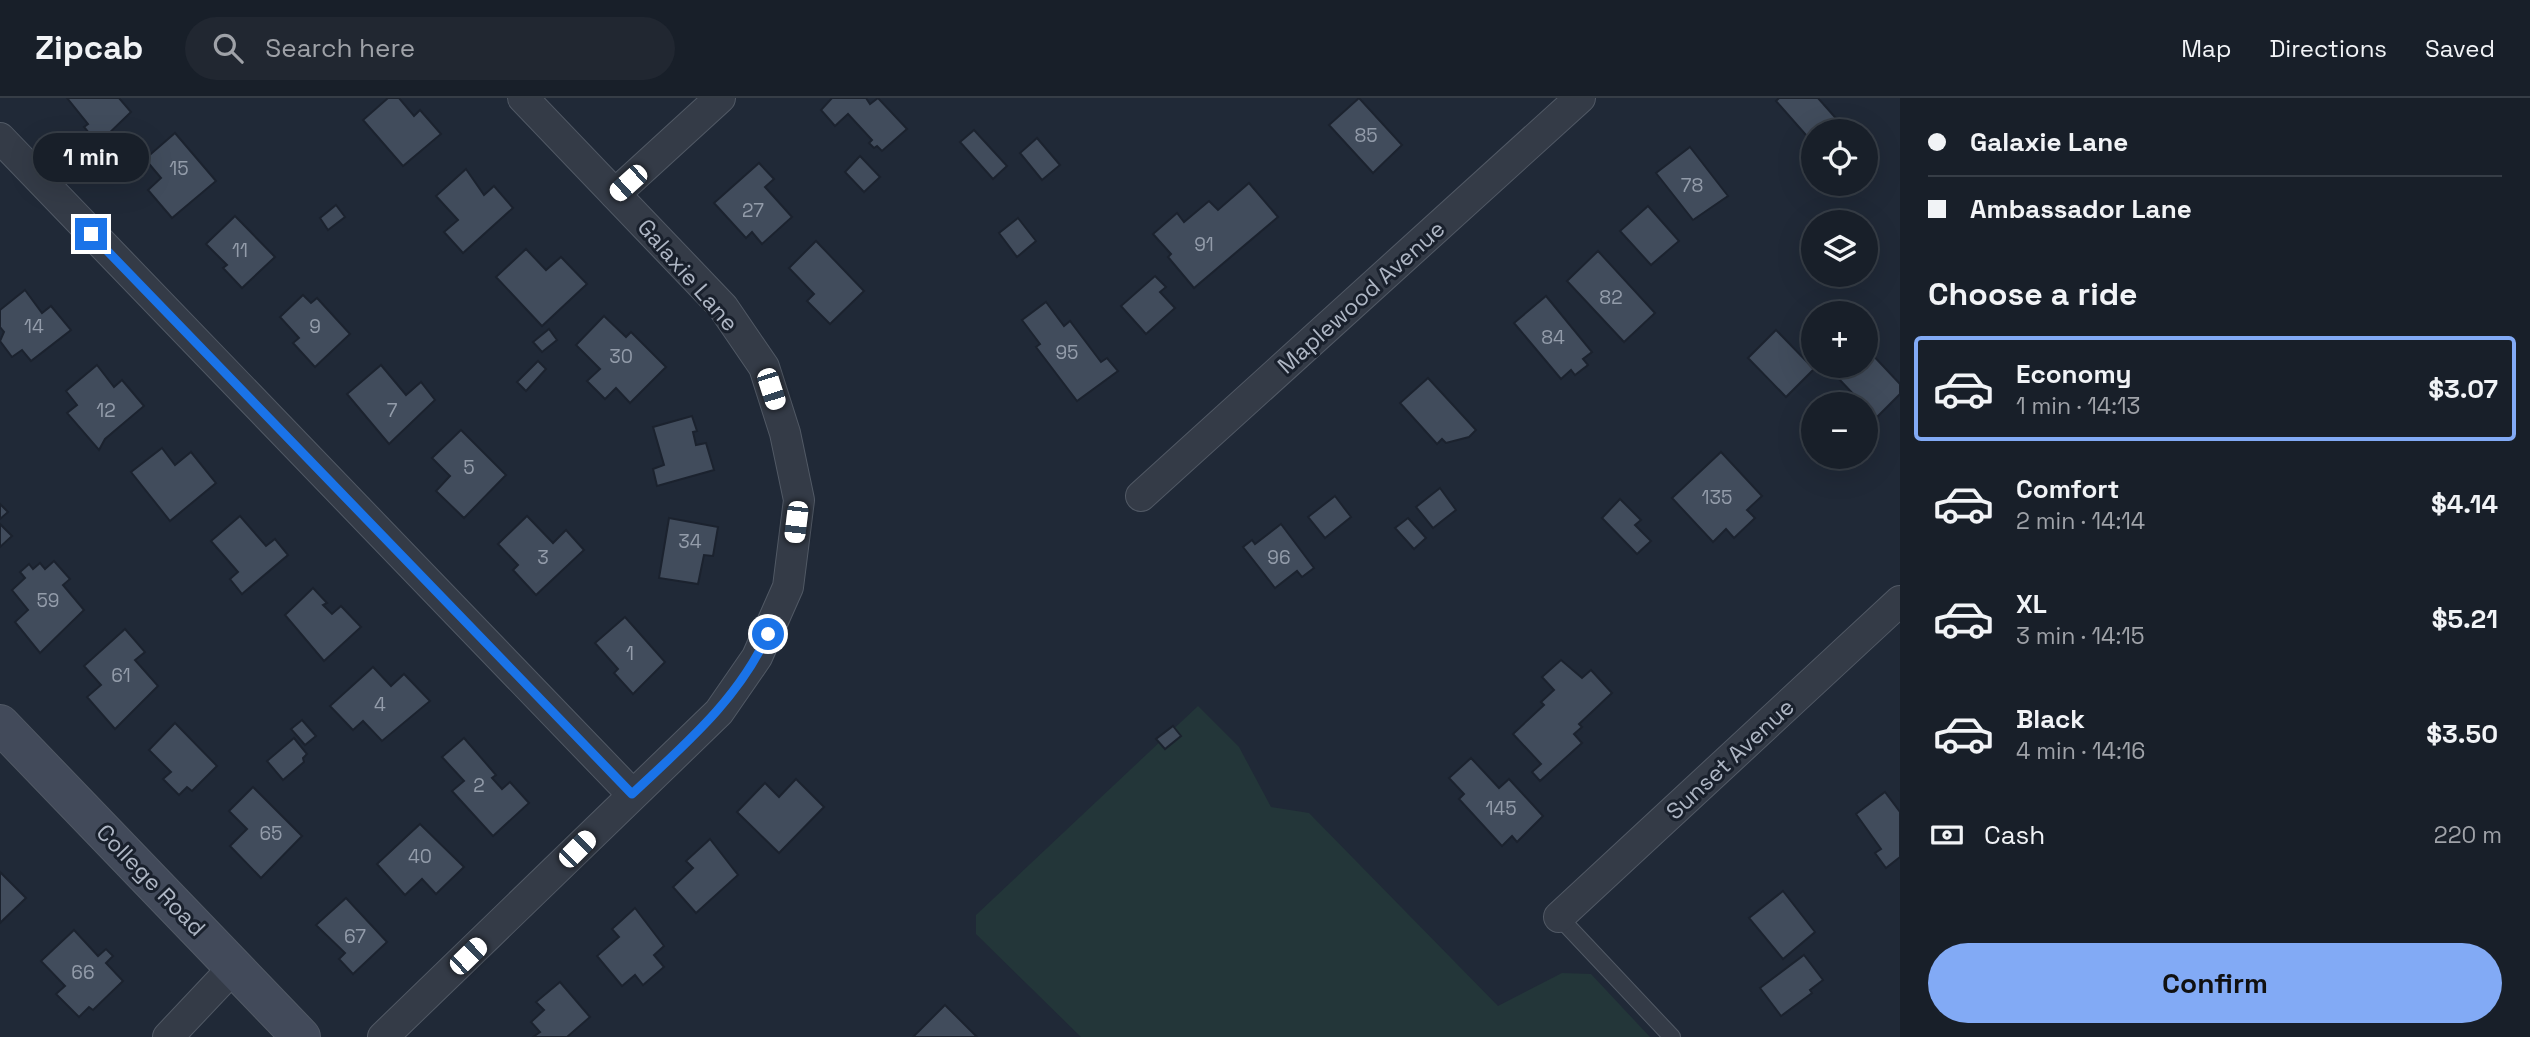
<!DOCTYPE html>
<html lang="en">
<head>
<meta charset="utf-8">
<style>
	body { margin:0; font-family:"Space Grotesk",sans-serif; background:#212731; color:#f1f3f6; height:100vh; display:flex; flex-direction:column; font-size:26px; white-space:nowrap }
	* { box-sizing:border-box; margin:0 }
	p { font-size:23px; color:#9fa2a8 }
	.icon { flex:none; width:38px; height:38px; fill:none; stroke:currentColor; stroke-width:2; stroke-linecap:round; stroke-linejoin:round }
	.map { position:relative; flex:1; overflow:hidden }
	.panel { display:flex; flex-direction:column; background:#181f29; width:630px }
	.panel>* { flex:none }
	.hud { display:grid; align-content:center; height:154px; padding:0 28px; background:#181f29 }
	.tools { position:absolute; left:1801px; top:21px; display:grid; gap:14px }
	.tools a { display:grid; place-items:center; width:77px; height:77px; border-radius:50%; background:#181f29; box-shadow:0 7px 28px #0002,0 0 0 2px #363d46; font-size:35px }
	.end { position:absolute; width:32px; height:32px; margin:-16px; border:9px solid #1a73e8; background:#fff; box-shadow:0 0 0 4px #fff }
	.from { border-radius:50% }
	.bubble { position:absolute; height:49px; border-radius:24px; background:#181f29; box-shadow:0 7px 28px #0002,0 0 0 2px #363d46; font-size:23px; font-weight:700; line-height:49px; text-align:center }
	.car { position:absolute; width:21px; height:42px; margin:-21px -10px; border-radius:9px; box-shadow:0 0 5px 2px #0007; background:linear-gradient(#fff 24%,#345 0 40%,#fff 0 76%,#345 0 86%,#fff 0) }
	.hud b { display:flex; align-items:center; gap:24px; height:66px; font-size:26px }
	.hud b+b { border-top:2px solid #363d46 }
	.hud i { width:18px; height:18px; background:#f1f3f6 }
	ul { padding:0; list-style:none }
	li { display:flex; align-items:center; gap:21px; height:105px; margin:0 14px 10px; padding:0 14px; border:4px solid transparent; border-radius:7px }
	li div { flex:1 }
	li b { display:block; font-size:26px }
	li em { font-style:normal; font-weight:700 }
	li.on { border-color:#82aaf5 }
	li>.icon { width:63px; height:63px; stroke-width:1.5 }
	h2 { padding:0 28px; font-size:32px; line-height:84px }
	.pay { display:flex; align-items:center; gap:18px; height:77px; padding:0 28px; font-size:26px }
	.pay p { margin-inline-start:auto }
	.action { display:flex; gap:14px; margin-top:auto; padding:14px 28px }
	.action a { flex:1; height:80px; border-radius:42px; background:#82aaf5; color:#111; font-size:28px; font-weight:700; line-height:80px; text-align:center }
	header { display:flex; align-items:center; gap:42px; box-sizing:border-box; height:98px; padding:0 35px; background:#181f29; border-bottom:2px solid #363d46 }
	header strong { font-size:33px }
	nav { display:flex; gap:38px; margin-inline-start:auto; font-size:24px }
	.search { width:490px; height:63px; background:#212731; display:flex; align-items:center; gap:18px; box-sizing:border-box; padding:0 24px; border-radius:38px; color:#9fa2a8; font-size:26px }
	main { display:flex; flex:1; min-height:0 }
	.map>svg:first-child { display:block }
	.green { fill:#233639 }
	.building { fill:#414c5c; stroke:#1b222e; stroke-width:2 }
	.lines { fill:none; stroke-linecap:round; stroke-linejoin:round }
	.lane-casing { stroke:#515965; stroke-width:18 }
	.street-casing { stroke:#515965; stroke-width:32 }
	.secondary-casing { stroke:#515965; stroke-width:40 }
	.lane { stroke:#343b47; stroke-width:16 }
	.street { stroke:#343b47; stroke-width:30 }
	.secondary { stroke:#424a5a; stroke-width:38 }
	.route { stroke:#1a73e8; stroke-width:9 }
	.labels { text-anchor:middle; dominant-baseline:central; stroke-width:6; stroke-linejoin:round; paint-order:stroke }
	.number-label { font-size:19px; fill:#939caa }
	.street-label { font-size:23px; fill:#aeb6c4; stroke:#19202c }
</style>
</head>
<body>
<header>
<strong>Zipcab</strong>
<div class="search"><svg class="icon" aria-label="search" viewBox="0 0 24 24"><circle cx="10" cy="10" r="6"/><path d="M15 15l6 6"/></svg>Search here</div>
<nav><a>Map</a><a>Directions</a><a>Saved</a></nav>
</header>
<main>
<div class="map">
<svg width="1900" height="939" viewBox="0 0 1900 939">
	<rect width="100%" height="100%" fill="#202937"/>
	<!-- green -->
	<path class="green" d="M1198 608 1239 649 1271 709 1309 715 1498 908 1562 875 1591 876 1650 939H1081L976 836V817Z"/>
	<!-- building -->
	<g class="building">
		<path d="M67 0H119L131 14 98 46 84 29 88 26Z"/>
		<path d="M388 0H399L414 18 420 12 441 36 403 68 363 22Z"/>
		<path d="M832 0H866L870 6 878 0 907 31 882 53 877 48 874 50 869 45 872 42 848 16 835 28 821 12Z"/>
		<path d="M1359 0 1402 47 1373 75 1329 27Z"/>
		<path d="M1779 0H1818L1841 26 1833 33H1813V45L1776 3Z"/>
		<path d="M974 32 1007 68 993 81 960 44Z"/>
		<path d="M175 35 216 83 172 120 148 92 161 80 145 61Z"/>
		<path d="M1037 40 1060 67 1042 82 1020 55Z"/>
		<path d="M1690 49 1728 98 1693 122 1656 75Z"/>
		<path d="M860 58 880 79 864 94 845 74Z"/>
		<path d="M759 65 774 81 765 89 792 119 762 146 752 134 746 140 714 105Z"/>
		<path d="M466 71 484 97 494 88 513 110 463 155 444 134 458 122 436 98Z"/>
		<path d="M1249 85 1278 119 1194 190 1168 159 1171 156 1153 136 1177 115 1184 124 1209 103 1218 112Z"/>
		<path d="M336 107 345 119 328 132 320 120Z"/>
		<path d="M1648 108 1679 143 1651 167 1620 133Z"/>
		<path d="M235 118 275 159 242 190 223 170 227 167 206 146Z"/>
		<path d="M1018 120 1036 143 1017 159 999 135Z"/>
		<path d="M816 143 864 193 830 226 807 203 814 196 789 170Z"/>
		<path d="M526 151 546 172 561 159 587 186 542 228 496 179Z"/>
		<path d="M1598 153 1655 215 1624 244 1567 183Z"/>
		<path d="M1155 178 1166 189 1160 194 1175 210 1146 236 1121 208Z"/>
		<path d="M25 192 42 215 51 208 71 232 31 263 22 252 12 259 0 243 4 234 0 229V212Z"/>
		<path d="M303 197 311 205 317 200 350 236 315 269 293 245 299 240 280 219Z"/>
		<path d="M1546 198 1592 254 1583 261 1588 267 1575 277 1571 272 1561 281 1514 225Z"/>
		<path d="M1046 204 1064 228 1070 223 1101 264 1107 260 1118 273 1077 303 1036 249 1040 246 1022 222Z"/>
		<path d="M604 218 626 239 631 234 666 269 630 305 616 290 605 301 587 283 600 271 576 247Z"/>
		<path d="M549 231 557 242 542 254 533 244Z"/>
		<path d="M1776 232 1814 271 1786 299 1748 260Z"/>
		<path d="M1868 252 1900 286V296L1876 320 1838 280 1851 268H1866Z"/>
		<path d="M538 263 546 271 526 293 517 284Z"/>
		<path d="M97 267 114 289 122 282 144 308 105 341 99 352 67 315 77 307 66 293Z"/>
		<path d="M381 267 406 297 421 284 435 302 389 346 347 296Z"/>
		<path d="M1428 280 1476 332 1469 339 1446 345 1442 341 1437 346 1400 305Z"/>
		<path d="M692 318 697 333 693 334 696 347 706 345 714 372 657 388 653 371 664 367 653 329Z"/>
		<path d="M461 332 506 377 464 420 436 393 450 378 432 360Z"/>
		<path d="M162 350 175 367 191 354 216 385 170 423 131 374Z"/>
		<path d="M1721 354 1762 398 1747 412 1755 420 1734 440 1726 431 1713 444 1672 400Z"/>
		<path d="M1440 390 1456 412 1433 430 1416 409Z"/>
		<path d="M1335 398 1351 419 1325 440 1308 419Z"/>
		<path d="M1620 401 1641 422 1635 427 1651 443 1637 456 1602 420Z"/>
		<path d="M0 406 8 414 0 421Z"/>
		<path d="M240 418 266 448 275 441 288 457 242 496 230 481 238 474 211 443Z"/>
		<path d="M527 418 553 445 566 432 584 452 536 497 513 472 518 467 498 446Z"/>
		<path d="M669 420 718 429 713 458 704 457 698 486 659 480Z"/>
		<path d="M1408 420 1426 440 1414 451 1395 430Z"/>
		<path d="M0 426 12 438 0 449Z"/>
		<path d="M1281 426 1314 470 1302 479 1297 473 1275 490 1243 449 1252 442 1255 446Z"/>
		<path d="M54 463 70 481 63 487 84 512 40 555 15 524 28 512 12 492 25 480 20 474 29 466 33 471 40 465 45 471Z"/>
		<path d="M313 490 327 505 323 507 332 516 341 508 361 529 324 563 285 517Z"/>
		<path d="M625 519 665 564 633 596 614 575 618 571 595 545Z"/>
		<path d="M125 531 145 554 135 562 158 588 115 631 87 599 101 587 84 568Z"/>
		<path d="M1561 562 1582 580 1591 572 1612 595 1579 626 1582 629 1574 636 1582 645 1540 683 1532 674 1541 666 1513 636 1544 607 1541 604 1554 592 1542 579Z"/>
		<path d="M373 569 391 588 404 576 430 603 382 643 363 623 353 632 330 608Z"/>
		<path d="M302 622 316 638 305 647 291 631Z"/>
		<path d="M175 625 217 668 192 693 187 689 179 697 163 681 171 674 149 652Z"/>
		<path d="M1173 628 1181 638 1165 651 1156 641Z"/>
		<path d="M294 640 307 656 303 660 304 664 283 682 267 663Z"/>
		<path d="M464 640 496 677 492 680 502 691 510 684 529 705 493 738 452 693 464 683 442 659Z"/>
		<path d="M1471 660 1499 690 1509 681 1543 718 1517 744 1512 738 1502 748 1459 701 1464 696 1449 680Z"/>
		<path d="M796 681 824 709 779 755 737 714 765 685 779 699Z"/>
		<path d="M253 689 302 738 261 780 230 748 247 731 229 713Z"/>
		<path d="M1885 694 1900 714V759L1886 770 1875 755 1881 751 1856 716Z"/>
		<path d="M420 726 464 769 436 796 422 781 405 797 377 766Z"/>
		<path d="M710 741 738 777 696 815 673 789 693 770 686 763Z"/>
		<path d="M0 774 26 800 0 825Z"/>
		<path d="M1783 793 1815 834 1783 861 1749 820Z"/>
		<path d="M346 800 387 844 353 876 339 861 345 855 316 827Z"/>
		<path d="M635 810 664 848 654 857 664 869 643 887 635 877 622 888 597 858 619 839 612 831Z"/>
		<path d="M74 832 98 858 106 851 113 858 106 865 123 883 93 912 89 909 79 919 56 896 65 888 41 863Z"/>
		<path d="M1804 857 1823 882 1810 892 1812 895 1781 918 1760 890Z"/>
		<path d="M560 884 590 919 567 939H533L540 934 531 924 544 912 536 904Z"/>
		<path d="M945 907 977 939H913Z"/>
	</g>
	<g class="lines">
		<defs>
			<path id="lane" d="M1559 819 1672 939"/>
			<g id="street">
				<path d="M0 40 632 696"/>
				<path d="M615 96 720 0"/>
				<path d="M1141 398 1580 0"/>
				<path d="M1559 819 1900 503"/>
				<path d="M168 939 234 869"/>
				<path d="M383 939 719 614 757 559 788 489 799 402 785 335 764 269 723 209 523 0"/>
			</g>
			<path id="secondary" d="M0 626 301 939"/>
		</defs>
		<!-- lane casing -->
		<use href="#lane" class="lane-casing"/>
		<!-- street casing -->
		<use href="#street" class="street-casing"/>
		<!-- secondary casing -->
		<use href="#secondary" class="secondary-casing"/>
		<!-- lane -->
		<use href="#lane" class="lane"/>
		<!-- street -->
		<use href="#street" class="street"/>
		<!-- secondary -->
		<use href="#secondary" class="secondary"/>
	</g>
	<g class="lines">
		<!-- route -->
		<path class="route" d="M91 136 632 696C684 647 738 602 768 536"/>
	</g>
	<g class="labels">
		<!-- number labels -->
		<g class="number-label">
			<text x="1366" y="37">85</text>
			<text x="179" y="70">15</text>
			<text x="1692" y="87">78</text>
			<text x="753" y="112">27</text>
			<text x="1204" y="146">91</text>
			<text x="240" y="152">11</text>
			<text x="1611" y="199">82</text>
			<text x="34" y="228">14</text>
			<text x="315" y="228">9</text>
			<text x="1553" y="239">84</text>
			<text x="1067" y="254">95</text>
			<text x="621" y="258">30</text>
			<text x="106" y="312">12</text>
			<text x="392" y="312">7</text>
			<text x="469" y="369">5</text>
			<text x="1717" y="399">135</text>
			<text x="690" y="443">34</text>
			<text x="543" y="459">3</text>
			<text x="1279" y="459">96</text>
			<text x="48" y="502">59</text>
			<text x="630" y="555">1</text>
			<text x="121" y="577">61</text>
			<text x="380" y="606">4</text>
			<text x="479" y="687">2</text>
			<text x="1501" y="710">145</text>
			<text x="271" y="735">65</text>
			<text x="420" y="758">40</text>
			<text x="355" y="838">67</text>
			<text x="83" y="874">66</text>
		</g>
		<!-- street labels -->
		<g class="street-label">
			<text transform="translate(688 177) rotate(49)">Galaxie Lane</text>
			<text transform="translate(1361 199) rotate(-42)">Maplewood Avenue</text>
			<text transform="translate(1730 661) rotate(-43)">Sunset Avenue</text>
			<text transform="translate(151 782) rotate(46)">College Road</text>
		</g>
	</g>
</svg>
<div class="tools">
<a><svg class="icon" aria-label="locate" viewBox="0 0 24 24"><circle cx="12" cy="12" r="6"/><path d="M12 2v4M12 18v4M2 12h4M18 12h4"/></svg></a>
<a><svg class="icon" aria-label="layers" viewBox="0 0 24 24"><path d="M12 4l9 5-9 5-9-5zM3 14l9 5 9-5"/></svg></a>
<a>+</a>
<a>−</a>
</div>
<i class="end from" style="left:768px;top:536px"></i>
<i class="end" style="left:91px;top:136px"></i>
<div class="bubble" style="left:33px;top:35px;width:116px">1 min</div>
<i class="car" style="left:628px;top:85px;rotate:228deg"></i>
<i class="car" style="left:771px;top:291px;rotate:162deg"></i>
<i class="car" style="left:796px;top:424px;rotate:187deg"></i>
<i class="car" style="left:577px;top:751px;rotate:45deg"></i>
<i class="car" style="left:468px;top:858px;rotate:46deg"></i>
</div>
<section class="panel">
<div class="hud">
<b><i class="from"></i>Galaxie Lane</b>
<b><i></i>Ambassador Lane</b>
</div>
<h2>Choose a ride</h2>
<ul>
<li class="on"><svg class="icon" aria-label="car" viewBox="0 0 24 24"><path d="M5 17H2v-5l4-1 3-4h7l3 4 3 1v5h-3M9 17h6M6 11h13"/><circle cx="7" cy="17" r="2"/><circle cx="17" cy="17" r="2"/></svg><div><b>Economy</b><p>1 min · 14:13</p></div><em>$3.07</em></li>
<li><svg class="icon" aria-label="car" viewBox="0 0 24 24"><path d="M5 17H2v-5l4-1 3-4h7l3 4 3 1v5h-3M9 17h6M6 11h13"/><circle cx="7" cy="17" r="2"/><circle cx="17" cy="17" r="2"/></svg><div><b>Comfort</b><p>2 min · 14:14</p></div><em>$4.14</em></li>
<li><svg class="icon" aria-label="car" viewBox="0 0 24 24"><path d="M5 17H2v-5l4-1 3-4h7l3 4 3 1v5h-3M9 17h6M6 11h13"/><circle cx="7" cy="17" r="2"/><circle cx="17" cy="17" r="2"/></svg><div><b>XL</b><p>3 min · 14:15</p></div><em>$5.21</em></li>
<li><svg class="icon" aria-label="car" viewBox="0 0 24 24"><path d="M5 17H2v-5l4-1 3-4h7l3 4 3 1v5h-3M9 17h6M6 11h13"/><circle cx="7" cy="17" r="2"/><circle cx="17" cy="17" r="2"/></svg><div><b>Black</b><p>4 min · 14:16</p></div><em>$3.50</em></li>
</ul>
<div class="pay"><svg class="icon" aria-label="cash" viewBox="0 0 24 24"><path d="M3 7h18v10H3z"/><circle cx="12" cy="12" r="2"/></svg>Cash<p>220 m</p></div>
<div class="action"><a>Confirm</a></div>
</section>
</main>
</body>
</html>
